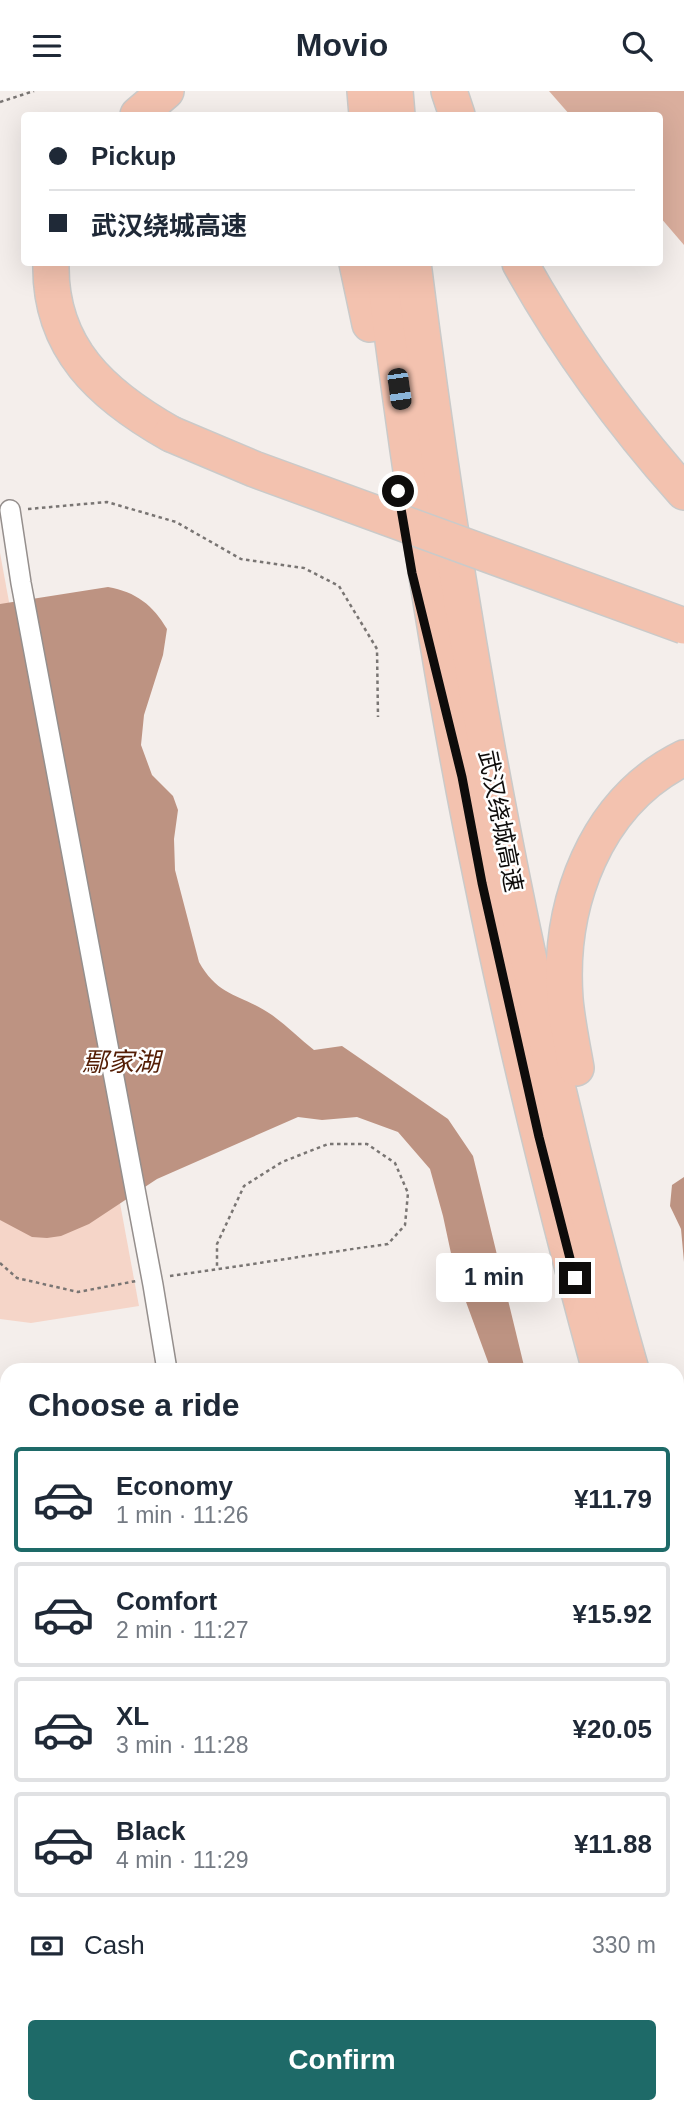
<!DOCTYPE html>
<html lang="en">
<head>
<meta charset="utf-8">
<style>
	body { margin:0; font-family:Arial,"Noto Sans SC",sans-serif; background:#f2f2f3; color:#1f2937; height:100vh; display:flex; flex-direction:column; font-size:26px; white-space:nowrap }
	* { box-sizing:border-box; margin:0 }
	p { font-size:23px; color:#747a83 }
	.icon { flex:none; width:38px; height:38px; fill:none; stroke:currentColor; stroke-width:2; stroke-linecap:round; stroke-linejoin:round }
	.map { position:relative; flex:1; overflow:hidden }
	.details { position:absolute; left:0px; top:1272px; width:684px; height:751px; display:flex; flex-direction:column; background:#fff; border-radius:21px 21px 0 0; box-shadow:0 7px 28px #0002 }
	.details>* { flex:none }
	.banner { position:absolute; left:21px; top:21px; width:642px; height:154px; border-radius:7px; box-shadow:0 7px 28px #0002; display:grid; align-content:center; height:154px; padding:0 28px; background:#fff }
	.end { position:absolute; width:32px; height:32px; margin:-16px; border:9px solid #0e0c0b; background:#fff; box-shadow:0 0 0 4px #fff }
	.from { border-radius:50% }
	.bubble { position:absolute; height:49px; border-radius:7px; background:#fff; box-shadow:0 7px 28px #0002; font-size:23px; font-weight:700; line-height:49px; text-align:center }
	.car { position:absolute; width:21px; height:42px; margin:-21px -10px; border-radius:9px; box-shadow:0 0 5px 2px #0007; background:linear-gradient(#222 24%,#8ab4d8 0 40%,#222 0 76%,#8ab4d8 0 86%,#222 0) }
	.banner b { display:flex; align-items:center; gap:24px; height:66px; font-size:26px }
	.banner b+b { border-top:2px solid #e0e1e3 }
	.banner i { width:18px; height:18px; background:#1f2937 }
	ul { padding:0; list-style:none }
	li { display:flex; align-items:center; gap:21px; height:105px; margin:0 14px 10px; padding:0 14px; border:4px solid #e0e1e3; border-radius:7px }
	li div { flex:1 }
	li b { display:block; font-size:26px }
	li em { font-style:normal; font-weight:700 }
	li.active { border-color:#1e6a68 }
	li>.icon { width:63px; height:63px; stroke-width:1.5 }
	h2 { padding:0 28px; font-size:32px; line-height:84px }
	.pay { display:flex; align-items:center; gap:18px; height:77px; padding:0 28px; font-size:26px }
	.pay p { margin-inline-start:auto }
	.button { display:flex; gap:14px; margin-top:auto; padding:14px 28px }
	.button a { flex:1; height:80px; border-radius:7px; background:#1e6a68; color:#fff; font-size:28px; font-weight:700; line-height:80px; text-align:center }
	header { display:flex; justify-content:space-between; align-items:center; height:91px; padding:0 28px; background:#fff; font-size:32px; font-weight:700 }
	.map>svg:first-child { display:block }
	.built { fill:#ecded9 }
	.green { fill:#f5d5c8 }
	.water { fill:#bd9382 }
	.building { fill:#daae9d }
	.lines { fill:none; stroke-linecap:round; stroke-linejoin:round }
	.lane-casing { stroke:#958f8d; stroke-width:12 }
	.street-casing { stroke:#958f8d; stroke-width:22 }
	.highway-casing { stroke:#cacac9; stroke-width:38 }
	.path { stroke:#797573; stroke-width:2.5; stroke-dasharray:3.5 3.5; stroke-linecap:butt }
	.lane { stroke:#fff; stroke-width:10 }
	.street { stroke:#fff; stroke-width:19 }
	.highway { stroke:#f3c2af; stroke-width:35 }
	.highway-bridge-casing { stroke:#cacac9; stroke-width:38; stroke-linecap:butt }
	.highway-bridge { stroke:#f3c2af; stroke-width:35 }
	.route { stroke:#0e0c0b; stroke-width:9 }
	.labels { text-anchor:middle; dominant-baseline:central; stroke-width:5; stroke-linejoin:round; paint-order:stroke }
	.street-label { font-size:24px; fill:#0e0c0b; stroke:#fff }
	.water-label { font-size:26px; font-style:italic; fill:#541e05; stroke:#fff }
</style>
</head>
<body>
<header><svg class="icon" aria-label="menu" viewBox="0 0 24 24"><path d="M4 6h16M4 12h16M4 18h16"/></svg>Movio<svg class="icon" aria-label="search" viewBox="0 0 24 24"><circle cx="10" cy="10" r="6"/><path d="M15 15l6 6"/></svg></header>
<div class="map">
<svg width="684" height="2022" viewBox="0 0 684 2022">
	<rect width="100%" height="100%" fill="#f4eeeb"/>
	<!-- built -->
	<path class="built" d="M7 1381V2016H463L466 2022H0V1384Z"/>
	<!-- green -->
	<g class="green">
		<path d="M0 462 139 1215 31 1232 0 1228Z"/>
		<path d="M7 1389V1955L0 1958V1392Z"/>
	</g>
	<!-- water -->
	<g class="water">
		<path d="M108 496C136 501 153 514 167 538L163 564 144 624 141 654 152 684 173 705 178 719 174 748 175 779 199 871C219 907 242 903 272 924 287 935 300 948 314 959L342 955 448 1028 473 1065 525 1279H491L455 1181 443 1125 430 1078 398 1041 357 1026 322 1029 298 1026 157 1088 89 1133 61 1145 47 1147 32 1146 0 1129V513Z"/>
		<path d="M684 1086V1171L681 1138 670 1115 672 1094Z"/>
		<path d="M684 1383V1419L677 1421V1385Z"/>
	</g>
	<!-- building -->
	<path class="building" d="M549 0H684V154L660 126V24H570Z"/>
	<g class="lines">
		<defs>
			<g id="lane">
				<path d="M0 1958 7 1955"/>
				<path d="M83 2016 86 2022"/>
				<path d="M30 2020 31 2022"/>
				<path d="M242 2022 254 2016"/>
			</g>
			<g id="street">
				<path d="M10 419 21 492 153 1194 167 1279"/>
				<path d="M494 2016 497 2022"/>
			</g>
			<g id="highway">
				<path d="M365 0 367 24"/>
				<path d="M395 0 397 24"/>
				<path d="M449 0 457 24"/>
				<path d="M138 24 166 0"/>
				<path d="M51 172C49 257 102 304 171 343"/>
				<path d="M357 172 370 233"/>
				<path d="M383 172C409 380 440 588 483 794 516 957 556 1118 600 1279"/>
				<path d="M413 172C460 545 527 917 631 1279"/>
				<path d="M520 172C566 255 621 330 684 401"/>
				<path d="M576 977C572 954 567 931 565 908 558 813 595 711 684 667"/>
				<path d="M677 1437 684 1459"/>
				<path d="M677 1539 684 1561"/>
			</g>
		</defs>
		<!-- lane casing -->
		<use href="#lane" class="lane-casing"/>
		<!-- street casing -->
		<use href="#street" class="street-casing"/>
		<!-- highway casing -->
		<use href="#highway" class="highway-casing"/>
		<!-- path -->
		<g class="path">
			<path d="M0 11 34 0"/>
			<path d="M28 418 107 411 176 431 241 468 304 477 339 495 377 558 378 626"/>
			<path d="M0 1172 17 1187 78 1201 136 1190"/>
			<path d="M170 1185C243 1175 315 1163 388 1153L405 1134 408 1102 395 1072 367 1053H328L282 1071 244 1095 217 1153V1178"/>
			<path d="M0 1758 7 1771"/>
		</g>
		<!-- lane -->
		<use href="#lane" class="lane"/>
		<!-- street -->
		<use href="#street" class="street"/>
		<!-- highway -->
		<use href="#highway" class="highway"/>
		<defs>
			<path id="highway-bridge" d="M171 343 254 378 684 535"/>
		</defs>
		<!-- highway-bridge casing -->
		<use href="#highway-bridge" class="highway-bridge-casing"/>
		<!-- highway-bridge -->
		<use href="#highway-bridge" class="highway-bridge"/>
	</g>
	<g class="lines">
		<!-- route -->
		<path class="route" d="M398 400 412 482 462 686 482 792 539 1046 575 1187"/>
	</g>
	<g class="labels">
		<!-- street labels -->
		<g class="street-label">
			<text transform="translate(501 730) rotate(79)">武汉绕城高速</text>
		</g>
		<!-- water labels -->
		<g class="water-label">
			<text x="121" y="971">鄢家湖</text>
		</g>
	</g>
</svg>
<i class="end from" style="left:398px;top:400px"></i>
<i class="end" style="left:575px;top:1187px"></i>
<div class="bubble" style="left:436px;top:1162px;width:116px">1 min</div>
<i class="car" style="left:399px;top:298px;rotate:172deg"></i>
<div class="banner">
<b><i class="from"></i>Pickup</b>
<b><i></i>武汉绕城高速</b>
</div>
<section class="details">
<h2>Choose a ride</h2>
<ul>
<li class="active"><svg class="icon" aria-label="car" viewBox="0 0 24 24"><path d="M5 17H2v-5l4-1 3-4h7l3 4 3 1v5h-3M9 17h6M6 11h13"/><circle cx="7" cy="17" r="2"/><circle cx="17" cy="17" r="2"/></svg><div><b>Economy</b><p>1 min · 11:26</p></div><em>¥11.79</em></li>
<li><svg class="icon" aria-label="car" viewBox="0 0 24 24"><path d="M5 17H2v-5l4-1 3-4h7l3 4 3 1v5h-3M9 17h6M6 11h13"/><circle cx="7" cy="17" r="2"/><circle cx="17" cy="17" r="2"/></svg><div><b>Comfort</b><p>2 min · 11:27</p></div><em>¥15.92</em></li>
<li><svg class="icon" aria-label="car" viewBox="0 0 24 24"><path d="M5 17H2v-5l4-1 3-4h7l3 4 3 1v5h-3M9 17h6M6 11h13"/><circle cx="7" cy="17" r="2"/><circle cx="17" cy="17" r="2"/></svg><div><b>XL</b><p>3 min · 11:28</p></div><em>¥20.05</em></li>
<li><svg class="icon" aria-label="car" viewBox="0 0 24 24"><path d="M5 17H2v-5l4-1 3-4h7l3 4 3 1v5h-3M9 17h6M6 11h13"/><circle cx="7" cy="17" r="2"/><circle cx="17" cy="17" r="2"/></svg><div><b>Black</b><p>4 min · 11:29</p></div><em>¥11.88</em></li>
</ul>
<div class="pay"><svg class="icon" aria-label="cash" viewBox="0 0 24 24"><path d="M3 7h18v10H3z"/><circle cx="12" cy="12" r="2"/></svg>Cash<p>330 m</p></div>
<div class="button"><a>Confirm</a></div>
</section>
</div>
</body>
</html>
